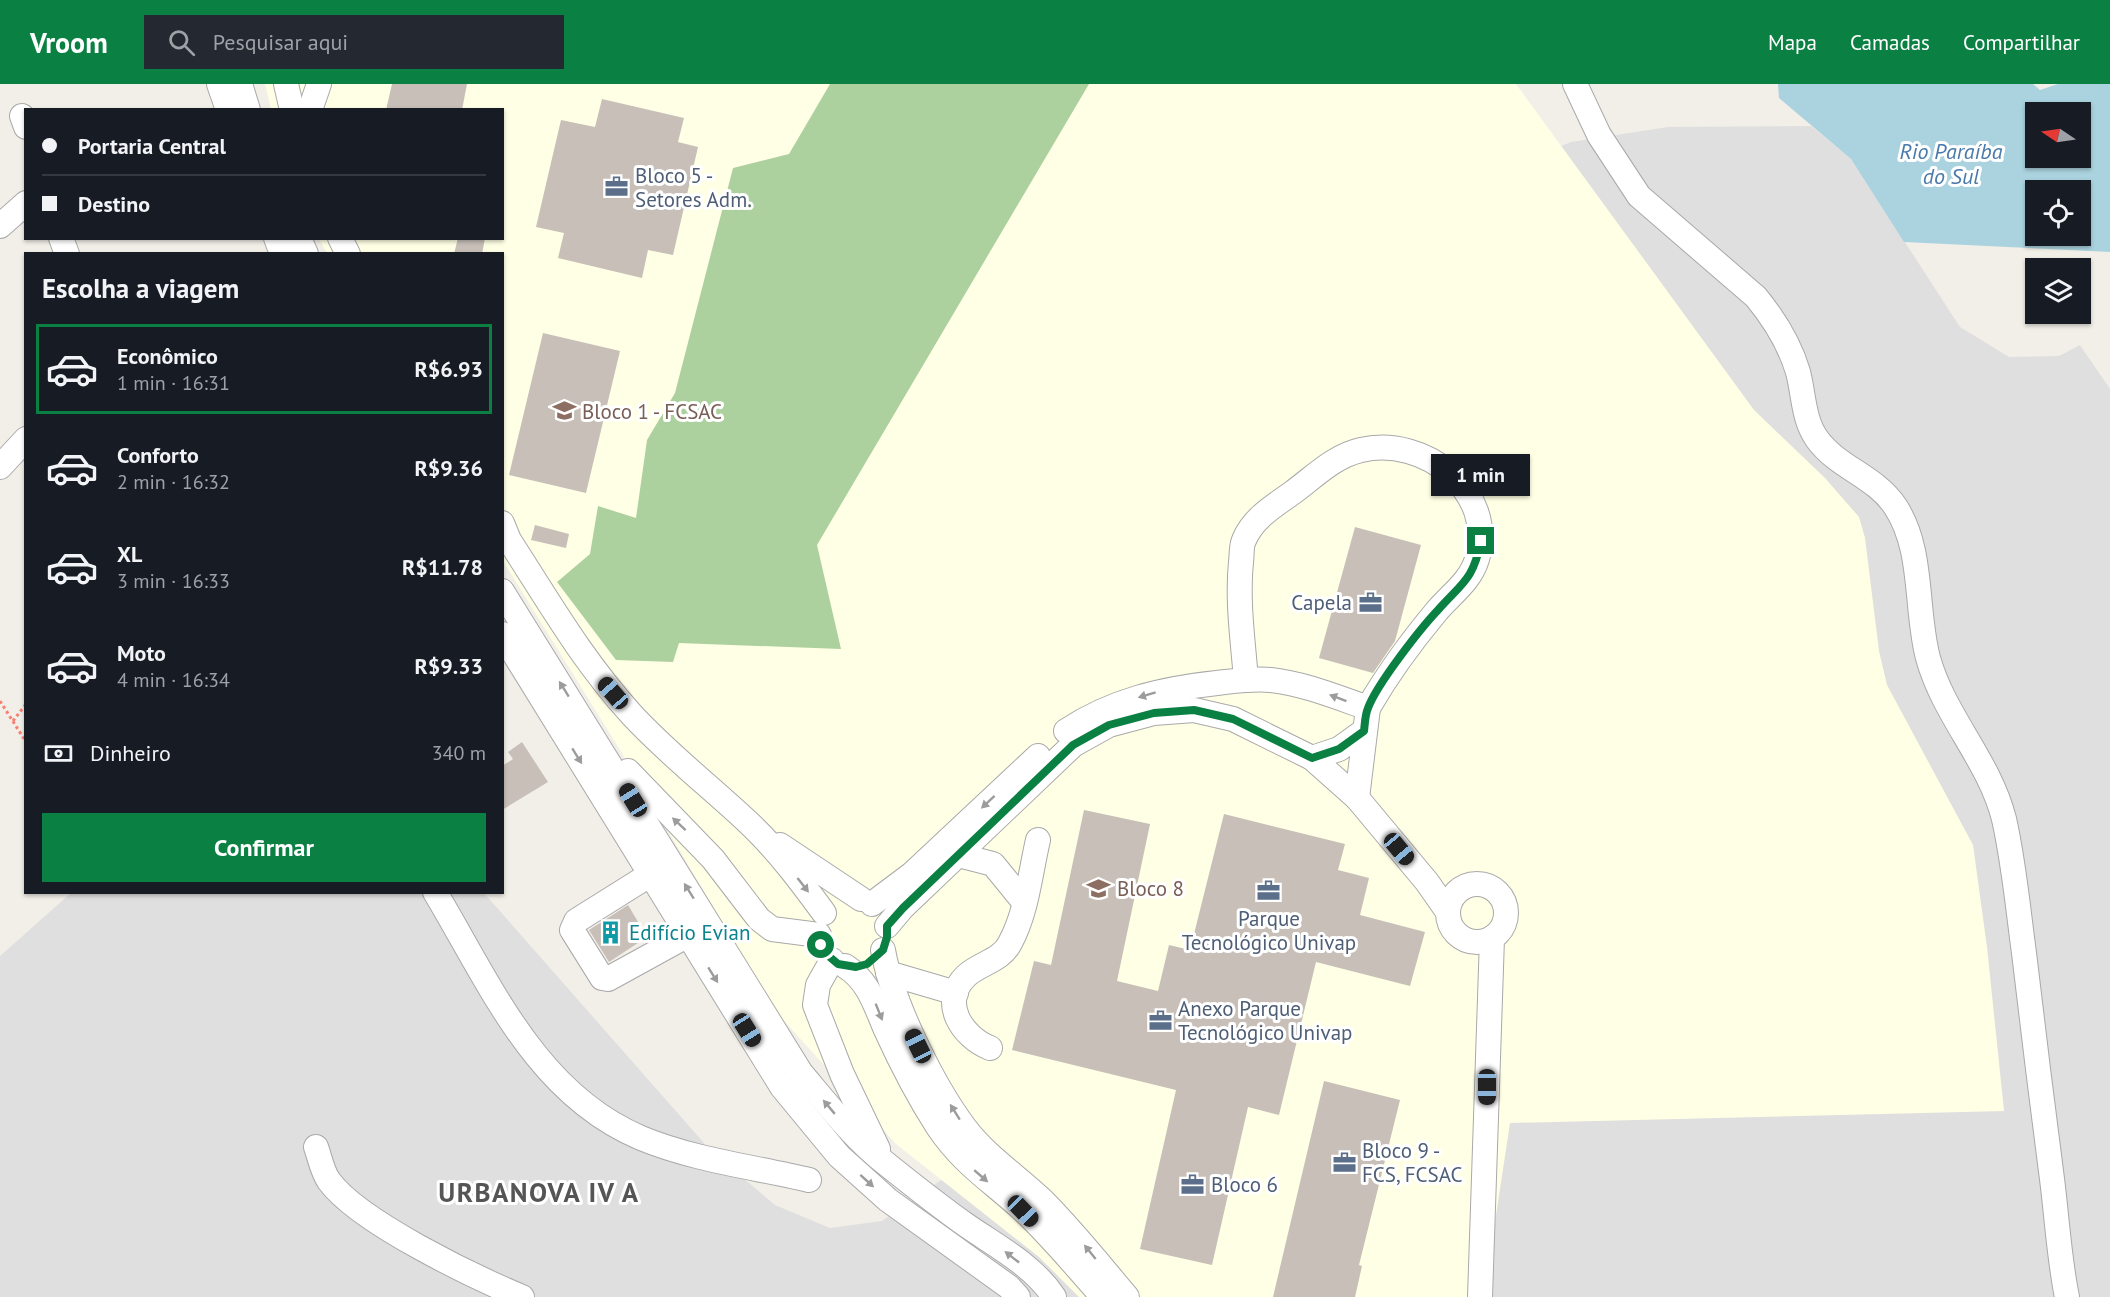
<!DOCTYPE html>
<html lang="pt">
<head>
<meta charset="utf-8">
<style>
	body { margin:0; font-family:"PT Sans",sans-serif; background:#242831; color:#f1f3f6; height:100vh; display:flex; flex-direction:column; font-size:22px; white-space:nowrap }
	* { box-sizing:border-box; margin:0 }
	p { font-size:20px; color:#9ea1a6 }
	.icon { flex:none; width:33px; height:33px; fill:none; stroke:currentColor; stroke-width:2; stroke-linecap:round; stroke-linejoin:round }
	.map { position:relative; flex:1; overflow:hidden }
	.panel { position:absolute; left:24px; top:168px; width:480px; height:642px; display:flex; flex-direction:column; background:#171b24; border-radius:0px; box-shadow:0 2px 4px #0004 }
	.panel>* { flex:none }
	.banner { position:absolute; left:24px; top:24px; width:480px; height:132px; border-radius:0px; box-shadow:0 2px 4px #0004; display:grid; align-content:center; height:132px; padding:0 18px; background:#171b24 }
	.needle { width:39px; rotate:283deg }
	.fabs { position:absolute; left:2025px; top:18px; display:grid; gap:12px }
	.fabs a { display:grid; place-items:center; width:66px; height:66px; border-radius:0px; background:#171b24; box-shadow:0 2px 4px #0004; font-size:30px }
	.end { position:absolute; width:27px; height:27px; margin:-14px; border:8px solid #0b8043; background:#fff; box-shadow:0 0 0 3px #fff }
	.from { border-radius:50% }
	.bubble { position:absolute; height:42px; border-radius:0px; background:#171b24; box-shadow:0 2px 4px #0004; font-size:20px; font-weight:700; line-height:42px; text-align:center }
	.car { position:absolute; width:18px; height:36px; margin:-18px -9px; border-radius:8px; box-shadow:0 0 4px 2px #0007; background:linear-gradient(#222 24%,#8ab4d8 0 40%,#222 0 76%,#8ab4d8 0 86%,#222 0) }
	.banner b { display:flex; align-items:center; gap:21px; height:57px; font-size:22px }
	.banner b+b { border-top:2px solid #363941 }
	.banner i { width:15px; height:15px; background:#f1f3f6 }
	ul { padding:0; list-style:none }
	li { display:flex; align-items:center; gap:18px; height:90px; margin:0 12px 9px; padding:0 6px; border:3px solid transparent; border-radius:0px }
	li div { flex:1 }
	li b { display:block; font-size:22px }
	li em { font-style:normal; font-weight:700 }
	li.selected { border-color:#0b8043 }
	li>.icon { width:54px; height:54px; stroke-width:1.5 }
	h2 { padding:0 18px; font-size:27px; line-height:72px }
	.pay { display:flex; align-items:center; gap:15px; height:66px; padding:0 18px; font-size:22px }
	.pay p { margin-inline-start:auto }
	.cta { display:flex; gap:12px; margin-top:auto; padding:12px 18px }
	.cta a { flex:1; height:69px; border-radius:0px; background:#0b8043; color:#fff; font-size:24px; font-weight:700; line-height:69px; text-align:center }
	header { display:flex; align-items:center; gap:36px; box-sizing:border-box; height:84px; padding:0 30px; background:#0b8043; color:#fff }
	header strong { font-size:28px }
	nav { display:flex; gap:33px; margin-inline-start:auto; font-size:21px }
	.search { width:420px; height:54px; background:#242831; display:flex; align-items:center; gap:15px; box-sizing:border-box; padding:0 21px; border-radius:0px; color:#9ea1a6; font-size:22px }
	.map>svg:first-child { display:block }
	.residential { fill:#e0dfdf }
	.education { fill:#ffffe5 }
	.forest { fill:#add19e }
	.water { fill:#aad3df; fill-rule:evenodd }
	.building { fill:#c7bfb8 }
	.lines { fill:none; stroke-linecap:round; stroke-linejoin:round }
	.minor-casing { stroke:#a9a9a9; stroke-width:26 }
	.path { stroke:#fa8072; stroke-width:3; stroke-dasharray:3 3; stroke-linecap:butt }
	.minor { stroke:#fff; stroke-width:24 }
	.oneway { fill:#9c9c9c }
	.route { stroke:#0b8043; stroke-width:8 }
	.labels { text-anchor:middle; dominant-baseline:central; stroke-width:6; stroke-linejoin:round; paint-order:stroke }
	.service-label { font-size:21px; fill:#4e5e75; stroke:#fff; text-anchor:start }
	.education-label { font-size:21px; fill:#785e54; stroke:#fff; text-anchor:start }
	.culture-label { font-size:21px; fill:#0d838f; stroke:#fff; text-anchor:start }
	.water-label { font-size:22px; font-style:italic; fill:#4a7aab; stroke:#fff }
	.district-label { font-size:27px; font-weight:bold; letter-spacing:1.5px; fill:#555; stroke:#fff }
</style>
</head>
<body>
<header>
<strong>Vroom</strong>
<div class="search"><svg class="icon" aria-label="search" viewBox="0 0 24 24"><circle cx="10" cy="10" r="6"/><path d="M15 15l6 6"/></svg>Pesquisar aqui</div>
<nav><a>Mapa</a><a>Camadas</a><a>Compartilhar</a></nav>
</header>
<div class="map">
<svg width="2110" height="1213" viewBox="0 0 2110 1213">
	<rect width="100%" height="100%" fill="#f2efe9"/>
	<!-- residential -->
	<path class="residential" d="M1811 42 1851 75 1960 243 2009 273 2059 272 2080 261 2110 305V1213H0V872L71 809H484L711 1067 775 1121 830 1144 882 1137 960 1083 1473 98 1571 58 1668 43Z"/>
	<!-- education -->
	<path class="education" d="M265 0H1516L1754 326 1825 394 1859 433 1865 454 1879 567 1887 601 1973 761 1987 863 2004 1027 1510 1039 1491 1164 1488 1213H1079L1039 1173 896 1060 775 927 617 661 503 477 502 170 327 169 319 155 502 154V26L271 25Z"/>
	<!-- forest -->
	<path class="forest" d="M830 0H1089L817 461 841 565 679 559 673 578 616 576 557 498 590 470 598 422 636 434 647 356 675 309 733 84 789 70Z"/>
	<!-- water -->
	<path class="water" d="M1778 0H2033L2040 6 2058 0H2110V168L1904 158 1851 75 1779 14ZM2036 28H2080V74H2036ZM2036 106H2080V152H2036Z"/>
	<!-- building -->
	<g class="building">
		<path d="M392 0H467L462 26H386Z"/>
		<path d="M602 15 684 34 678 58 698 63 673 171 648 166 642 194 558 174 564 149 536 143 561 36 595 43Z"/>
		<path d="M458 154H485L482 170H454Z"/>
		<path d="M543 249 620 267 586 409 509 391Z"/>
		<path d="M535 441 569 450 566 464 531 456Z"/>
		<path d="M1355 443 1421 461 1395 557 1373 589 1319 574Z"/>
		<path d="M522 658 548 698 502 726V682L513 675 508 668Z"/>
		<path d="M1084 726 1150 740 1117 897 1158 907 1169 861 1190 866 1224 730 1345 760 1338 786 1369 794 1360 831 1425 848 1410 902 1316 878 1279 1031 1248 1023 1212 1181 1140 1165 1176 1006 1012 966 1034 877 1051 881Z"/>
		<path d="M628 821 647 853 609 878 589 846Z"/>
		<path d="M1324 997 1400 1016 1359 1181 1362 1182 1355 1213H1273Z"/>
	</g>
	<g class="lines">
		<defs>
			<g id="minor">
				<path d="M219 0 228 26"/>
				<path d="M240 0 248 26"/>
				<path d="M286 0 292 26"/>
				<path d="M1575 0 1599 51 1639 112 1756 213C1774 235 1790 261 1798 288 1804 311 1803 335 1817 355 1838 384 1875 392 1895 422 1924 465 1915 525 1928 574 1944 632 1989 676 2004 735 2014 779 2018 825 2024 869 2033 944 2042 1020 2052 1095 2057 1134 2059 1174 2067 1213"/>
				<path d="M310 26 319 0"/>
				<path d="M22 32 26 43"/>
				<path d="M0 142 26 119"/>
				<path d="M61 154 67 170"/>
				<path d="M276 154 282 170"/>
				<path d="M299 154 306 170"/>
				<path d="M340 154 348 170"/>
				<path d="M0 383 26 355"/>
				<path d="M502 439 509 456C549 518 582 576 632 631 669 671 712 704 752 742 779 768 802 799 824 829"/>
				<path d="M502 507 801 989C828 1021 855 1056 889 1082 914 1102 939 1122 966 1141 996 1162 1033 1181 1054 1213"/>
				<path d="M502 550 782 1003 839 1072 888 1116 1009 1203 1018 1213"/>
				<path d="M1246 596C1243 557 1237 517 1241 478 1242 471 1241 462 1244 456 1253 434 1274 422 1292 409 1314 393 1334 372 1361 366 1424 351 1497 408 1477 475 1470 498 1451 510 1436 528 1411 558 1387 591 1368 624"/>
				<path d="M1066 647C1113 616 1162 605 1217 599 1235 597 1253 594 1271 596 1305 600 1336 613 1368 624L1357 714"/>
				<path d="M1312 674 1339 665 1364 647"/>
				<path d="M628 687 713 775 759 835 772 845 819 851"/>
				<path d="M780 761 861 815"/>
				<path d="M958 771 993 780 1024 818"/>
				<path d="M651 790 576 837 572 846 602 894 608 895 688 851"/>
				<circle cx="1477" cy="829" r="29"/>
				<path d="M435 808C490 900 536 1010 641 1054 694 1076 754 1083 809 1096"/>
				<path d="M872 820 912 790 1038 672"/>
				<path d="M887 842 903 823 1073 661 1109 641 1154 629 1194 626 1233 635 1312 674 1357 714 1427 798 1448 828"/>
				<path d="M883 866C892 919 933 1001 965 1044 986 1072 1017 1092 1042 1116 1073 1147 1099 1180 1127 1213"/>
				<path d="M832 876 818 901 815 921 842 990 878 1065"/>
				<path d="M845 882C869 897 875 921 886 946 901 979 918 1012 938 1043 963 1080 990 1096 1022 1125 1051 1152 1076 1183 1103 1213"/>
				<path d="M888 889 956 909"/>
				<path d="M990 964C962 953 939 918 966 892 980 879 1001 877 1010 859 1027 828 1030 790 1038 756"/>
				<path d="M316 1063C320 1074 322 1087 329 1097 359 1138 474 1193 522 1213"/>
				<path d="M1480 1213 1492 854"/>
			</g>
		</defs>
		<!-- minor casing -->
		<use href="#minor" class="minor-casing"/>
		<!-- path -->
		<g class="path">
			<path d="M0 617 26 658"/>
			<path d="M13 637 26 620"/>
		</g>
		<!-- minor -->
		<use href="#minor" class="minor"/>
	</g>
	<!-- one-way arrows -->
	<defs><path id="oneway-solid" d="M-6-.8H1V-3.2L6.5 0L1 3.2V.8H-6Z" transform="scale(1.5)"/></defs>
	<g class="oneway">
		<use href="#oneway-solid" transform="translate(564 605) rotate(-122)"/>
		<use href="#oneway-solid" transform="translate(1147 611) rotate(163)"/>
		<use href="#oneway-solid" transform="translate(1338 614) rotate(-159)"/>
		<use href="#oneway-solid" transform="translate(577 672) rotate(58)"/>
		<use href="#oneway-solid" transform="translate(988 718) rotate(137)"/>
		<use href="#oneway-solid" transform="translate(679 740) rotate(-137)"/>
		<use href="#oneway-solid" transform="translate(803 801) rotate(52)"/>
		<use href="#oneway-solid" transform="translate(689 807) rotate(-122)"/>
		<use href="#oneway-solid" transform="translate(713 891) rotate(58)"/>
		<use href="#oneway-solid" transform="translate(879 928) rotate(68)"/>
		<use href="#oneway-solid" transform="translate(829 1023) rotate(-130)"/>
		<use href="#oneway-solid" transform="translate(955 1028) rotate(-122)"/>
		<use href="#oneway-solid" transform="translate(981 1092) rotate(41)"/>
		<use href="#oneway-solid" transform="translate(867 1097) rotate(42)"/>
		<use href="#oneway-solid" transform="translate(1090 1168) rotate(-129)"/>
		<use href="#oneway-solid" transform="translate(1012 1173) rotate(-142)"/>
	</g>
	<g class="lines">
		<!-- route -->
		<path class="route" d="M821 861 825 869 838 880 856 883 867 880 883 866 887 853V842L903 824 1073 661 1109 641 1154 629 1194 626 1233 635 1312 674 1339 665 1364 647C1365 639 1365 631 1368 624 1377 600 1420 545 1438 526 1463 498 1473 496 1481 457"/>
	</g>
	<!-- icons -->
	<defs>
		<symbol id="office-bare" viewBox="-9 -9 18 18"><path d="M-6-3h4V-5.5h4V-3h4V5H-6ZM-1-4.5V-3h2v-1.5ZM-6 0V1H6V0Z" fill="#5c6f8a" stroke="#fff" stroke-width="2.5" paint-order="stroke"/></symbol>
		<symbol id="university-bare" viewBox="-9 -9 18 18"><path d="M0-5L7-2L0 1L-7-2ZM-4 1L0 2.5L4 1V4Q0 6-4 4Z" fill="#8d6e63" stroke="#fff" stroke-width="2.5" paint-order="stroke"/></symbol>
		<symbol id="building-bare" viewBox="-9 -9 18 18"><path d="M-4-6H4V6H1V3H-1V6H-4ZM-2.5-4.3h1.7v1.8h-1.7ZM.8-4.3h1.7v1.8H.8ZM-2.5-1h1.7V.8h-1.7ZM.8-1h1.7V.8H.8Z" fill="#0f9aa8" stroke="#fff" stroke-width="2.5" paint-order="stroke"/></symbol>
	</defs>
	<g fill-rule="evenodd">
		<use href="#office-bare" x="600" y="86" width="33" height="33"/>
		<use href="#university-bare" x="548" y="310" width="33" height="33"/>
		<use href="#office-bare" x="1354" y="502" width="33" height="33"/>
		<use href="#university-bare" x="1082" y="788" width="33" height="33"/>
		<use href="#office-bare" x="1252" y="790" width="33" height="33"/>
		<use href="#building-bare" x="594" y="832" width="33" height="33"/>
		<use href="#office-bare" x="1144" y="920" width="33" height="33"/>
		<use href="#office-bare" x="1328" y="1062" width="33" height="33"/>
		<use href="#office-bare" x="1176" y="1084" width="33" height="33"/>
	</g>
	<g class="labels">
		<!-- service labels -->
		<g class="service-label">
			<text x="635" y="91">Bloco 5 -<tspan x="635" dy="24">Setores Adm.</tspan></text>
			<text x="1352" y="518" text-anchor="end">Capela</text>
			<text x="1269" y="834" text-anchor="middle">Parque<tspan x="1269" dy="24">Tecnológico Univap</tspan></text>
			<text x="1178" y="924">Anexo Parque<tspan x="1178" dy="24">Tecnológico Univap</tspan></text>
			<text x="1362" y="1066">Bloco 9 -<tspan x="1362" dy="24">FCS, FCSAC</tspan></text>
			<text x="1211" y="1100">Bloco 6</text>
		</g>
		<!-- education labels -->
		<g class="education-label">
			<text x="582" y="327">Bloco 1 - FCSAC</text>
			<text x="1117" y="804">Bloco 8</text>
		</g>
		<!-- culture labels -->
		<g class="culture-label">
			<text x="629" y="848">Edifício Evian</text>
		</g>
		<!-- water labels -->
		<g class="water-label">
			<text x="1951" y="67">Rio Paraíba<tspan x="1951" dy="25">do Sul</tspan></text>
		</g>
		<!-- district labels -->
		<g class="district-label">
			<text x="539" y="1108">URBANOVA IV A</text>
		</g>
	</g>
</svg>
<div class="fabs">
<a><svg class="needle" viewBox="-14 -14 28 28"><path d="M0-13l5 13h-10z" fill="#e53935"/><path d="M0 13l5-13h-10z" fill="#9ea1a6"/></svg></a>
<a><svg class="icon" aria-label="locate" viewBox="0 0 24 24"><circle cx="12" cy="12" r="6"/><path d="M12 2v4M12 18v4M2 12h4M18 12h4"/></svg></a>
<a><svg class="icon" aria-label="layers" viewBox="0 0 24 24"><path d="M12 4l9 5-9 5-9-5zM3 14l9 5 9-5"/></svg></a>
</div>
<i class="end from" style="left:821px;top:861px"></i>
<i class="end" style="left:1481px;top:457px"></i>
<div class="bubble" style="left:1431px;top:370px;width:99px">1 min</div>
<i class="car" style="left:613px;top:609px;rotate:319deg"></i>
<i class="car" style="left:633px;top:716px;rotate:328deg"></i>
<i class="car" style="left:1399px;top:765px;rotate:140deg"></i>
<i class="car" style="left:747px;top:946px;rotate:148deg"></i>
<i class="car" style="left:918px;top:962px;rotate:334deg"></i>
<i class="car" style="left:1487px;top:1003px;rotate:180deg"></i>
<i class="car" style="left:1023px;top:1127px;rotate:136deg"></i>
<div class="banner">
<b><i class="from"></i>Portaria Central</b>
<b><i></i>Destino</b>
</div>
<section class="panel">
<h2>Escolha a viagem</h2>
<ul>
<li class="selected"><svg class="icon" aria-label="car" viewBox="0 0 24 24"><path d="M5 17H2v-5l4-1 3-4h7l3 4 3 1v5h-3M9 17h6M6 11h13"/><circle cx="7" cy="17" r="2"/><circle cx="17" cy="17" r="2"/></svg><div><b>Econômico</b><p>1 min · 16:31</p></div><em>R$6.93</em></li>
<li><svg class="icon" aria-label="car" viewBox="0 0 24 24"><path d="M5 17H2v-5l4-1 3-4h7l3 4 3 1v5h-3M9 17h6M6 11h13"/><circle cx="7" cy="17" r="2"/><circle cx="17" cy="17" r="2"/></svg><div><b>Conforto</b><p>2 min · 16:32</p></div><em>R$9.36</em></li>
<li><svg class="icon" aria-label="car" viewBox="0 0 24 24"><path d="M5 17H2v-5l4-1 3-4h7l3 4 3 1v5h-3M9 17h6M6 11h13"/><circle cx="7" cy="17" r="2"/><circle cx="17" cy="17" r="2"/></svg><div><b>XL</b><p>3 min · 16:33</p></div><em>R$11.78</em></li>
<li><svg class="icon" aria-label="car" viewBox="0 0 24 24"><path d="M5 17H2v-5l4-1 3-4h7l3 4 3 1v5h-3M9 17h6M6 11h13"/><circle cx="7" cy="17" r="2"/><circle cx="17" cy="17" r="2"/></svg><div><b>Moto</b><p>4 min · 16:34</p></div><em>R$9.33</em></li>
</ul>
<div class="pay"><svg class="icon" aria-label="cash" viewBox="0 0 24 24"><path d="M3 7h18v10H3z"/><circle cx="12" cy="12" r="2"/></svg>Dinheiro<p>340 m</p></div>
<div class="cta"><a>Confirmar</a></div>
</section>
</div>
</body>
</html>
